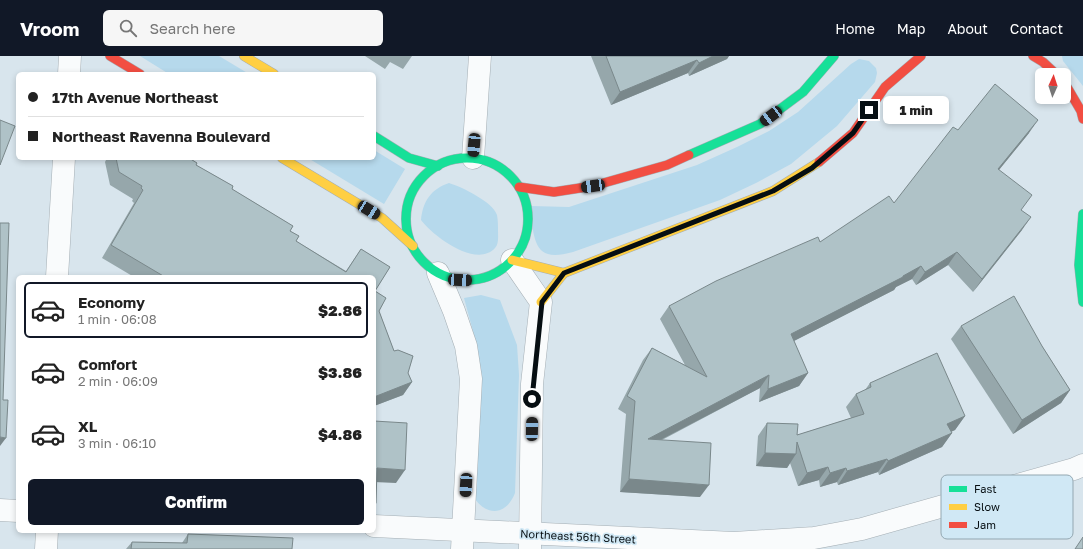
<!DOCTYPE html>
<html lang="en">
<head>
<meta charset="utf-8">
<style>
	body { margin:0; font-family:"Golos Text",sans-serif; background:#f6f6f6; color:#222; height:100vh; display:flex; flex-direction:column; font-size:15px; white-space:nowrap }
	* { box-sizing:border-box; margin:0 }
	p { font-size:13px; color:#767676 }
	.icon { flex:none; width:22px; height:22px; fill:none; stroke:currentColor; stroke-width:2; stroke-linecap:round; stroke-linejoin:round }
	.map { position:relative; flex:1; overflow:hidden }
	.side { position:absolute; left:16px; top:219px; width:360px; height:258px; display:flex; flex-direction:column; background:#fff; border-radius:6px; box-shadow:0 2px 6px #0003 }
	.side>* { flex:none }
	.top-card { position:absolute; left:16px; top:16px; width:360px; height:88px; border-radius:6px; box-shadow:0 2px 6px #0003; display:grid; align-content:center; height:88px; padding:0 12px; background:#fff }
	.needle { width:26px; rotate:3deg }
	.tools { position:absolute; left:1035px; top:12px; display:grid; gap:8px }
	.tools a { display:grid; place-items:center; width:36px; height:36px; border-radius:6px; background:#fff; box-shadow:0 2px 6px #0003; font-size:20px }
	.end { position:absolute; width:18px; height:18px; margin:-9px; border:5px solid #060e12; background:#fff; box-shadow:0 0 0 2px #fff }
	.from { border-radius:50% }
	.bubble { position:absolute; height:28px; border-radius:6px; background:#fff; box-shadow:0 2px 6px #0003; font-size:13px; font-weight:800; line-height:28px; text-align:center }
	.car { position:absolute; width:12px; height:24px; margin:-12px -6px; border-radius:5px; box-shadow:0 0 3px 1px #0007; background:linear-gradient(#222 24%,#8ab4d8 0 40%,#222 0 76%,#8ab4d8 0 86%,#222 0) }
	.top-card b { display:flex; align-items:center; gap:14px; height:38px; font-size:15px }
	.top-card b+b { border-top:1px solid #e0e0e0 }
	.top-card i { width:10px; height:10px; background:#222 }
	ul { padding:7px 0 0; list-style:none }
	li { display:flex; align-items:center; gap:12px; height:56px; margin:0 8px 6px; padding:0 4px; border:2px solid transparent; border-radius:6px }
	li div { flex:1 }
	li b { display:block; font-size:15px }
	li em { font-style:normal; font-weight:800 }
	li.selected { border-color:#111827 }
	li>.icon { width:36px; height:36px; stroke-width:1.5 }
	.cta { display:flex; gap:8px; margin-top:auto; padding:8px 12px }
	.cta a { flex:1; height:46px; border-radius:6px; background:#111827; color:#fff; font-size:16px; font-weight:800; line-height:46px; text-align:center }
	header { display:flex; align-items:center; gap:24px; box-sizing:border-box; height:56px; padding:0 20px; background:#111827; color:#fff }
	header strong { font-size:19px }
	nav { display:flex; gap:22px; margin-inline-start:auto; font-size:14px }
	.search { width:280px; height:36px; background:#f6f6f6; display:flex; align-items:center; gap:10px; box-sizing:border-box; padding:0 14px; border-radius:6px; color:#767676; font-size:15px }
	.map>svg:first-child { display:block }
	.green { fill:#b6d9ec }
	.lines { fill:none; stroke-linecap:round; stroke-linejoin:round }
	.street-casing { stroke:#a4aeb4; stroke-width:23 }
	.fast-casing { stroke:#a4aeb4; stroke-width:10 }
	.slow-casing { stroke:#a4aeb4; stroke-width:10 }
	.jam-casing { stroke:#a4aeb4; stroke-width:10 }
	.street { stroke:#f9fbfc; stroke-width:22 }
	.fast { stroke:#16e098; stroke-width:9 }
	.slow { stroke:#ffcf43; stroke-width:9 }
	.jam { stroke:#f24e42; stroke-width:9 }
	.wall { fill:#96a7ab }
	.shaded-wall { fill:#7a888b }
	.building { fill:#afc2c7; stroke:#7a888b }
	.route { stroke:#060e12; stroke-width:5 }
	.labels { text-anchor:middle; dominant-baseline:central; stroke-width:3.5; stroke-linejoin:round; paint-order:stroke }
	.street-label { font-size:11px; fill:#060e12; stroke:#d0e8f5 }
	.key { fill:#d0e8f5; stroke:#93a7b1; stroke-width:1 }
	.key-label { font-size:11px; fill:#060e12 }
</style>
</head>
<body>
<header>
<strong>Vroom</strong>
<div class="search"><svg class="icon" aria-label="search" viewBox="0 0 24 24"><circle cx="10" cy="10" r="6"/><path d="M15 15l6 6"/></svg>Search here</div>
<nav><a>Home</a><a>Map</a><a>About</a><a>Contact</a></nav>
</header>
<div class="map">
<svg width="1083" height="493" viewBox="0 0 1083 493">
	<rect width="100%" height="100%" fill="#d8e5ed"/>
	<!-- green -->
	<g class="green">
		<path d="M140 0H219L249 18H169Z"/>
		<path d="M1062 0H1083V30L1063 5Z"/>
		<path d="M859 3 869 5 876 12 877 17 875 26 837 70 791 108 756 127 720 144 573 196C533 207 536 186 529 154L531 150 569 151 697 109 737 91 769 75 798 56 851 8Z"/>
		<path d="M374 94 405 113 384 148 308 102H374Z"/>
		<path d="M449 127C462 131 493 146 497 159 498 164 498 170 498 175 498 180 499 188 495 192 476 213 432 179 421 164 423 145 431 133 449 127Z"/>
		<path d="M481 239 500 244 517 289 519 319 515 437C506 460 486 461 473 440L474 279 464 242Z"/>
	</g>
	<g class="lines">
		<defs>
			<g id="street">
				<path d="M69 18 70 0"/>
				<path d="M473 102 480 0"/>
				<path d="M512 204 541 246 532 328 530 493"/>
				<path d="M438 217 454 255 466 290 471 323 462 493"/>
				<path d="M57 221 64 102"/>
				<path d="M0 454 18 455"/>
				<path d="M374 470 734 487 814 482 862 473 1074 413 1083 409"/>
				<path d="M46 493 47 475"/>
			</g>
			<g id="fast">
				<path d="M374 80 409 102 438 110"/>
				<path d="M689 99 760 68 803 36 834 0"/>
				<circle cx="467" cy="163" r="61"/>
				<path d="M1083 158 1079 209 1083 246"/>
			</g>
			<g id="slow">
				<path d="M244 0 274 18"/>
				<path d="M282 102 382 162 413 190"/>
				<path d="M512 204 564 217 773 135 819 106"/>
				<path d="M541 246 564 217"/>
			</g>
			<g id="jam">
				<path d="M110 0 140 18"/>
				<path d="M1033 0 1043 6 1057 19"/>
				<path d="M1064 26 1081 55 1083 63"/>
				<path d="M819 106 853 77 885 31 921 0"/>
				<path d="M519 131 554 136 593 130 667 109 689 99"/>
			</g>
		</defs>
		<!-- street casing -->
		<use href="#street" class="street-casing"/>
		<!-- fast casing -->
		<use href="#fast" class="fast-casing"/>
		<!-- slow casing -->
		<use href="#slow" class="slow-casing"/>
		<!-- jam casing -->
		<use href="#jam" class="jam-casing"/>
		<!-- street -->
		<use href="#street" class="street"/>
		<!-- fast -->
		<use href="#fast" class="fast"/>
		<!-- slow -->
		<use href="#slow" class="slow"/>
		<!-- jam -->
		<use href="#jam" class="jam"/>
	</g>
	<!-- wall -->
	<g class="wall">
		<path d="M365 0H412L403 13 390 6 385 13Z"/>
		<path d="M591 0H729L727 3 689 20 688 17 611 49Z"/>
		<path d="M958 74 1029 77 999 114 1021 154 1022 174 973 236 948 209 916 229 912 223 896 231 894 234 794 285 808 317 799 330 759 346 760 332 662 384 700 441 620 436 626 358 618 353 643 304 652 292 685 309 660 263 669 250 820 186 894 147Z"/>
		<path d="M107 102H189L197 107 196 109 233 130 232 133 293 170 290 175 299 180 296 185 346 215 361 193 390 211 375 235 386 242 379 255 394 295 398 294 413 300 408 317 412 326 403 339 374 350V221H134L102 202 134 147 132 145 133 143 110 129 105 106Z"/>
		<path d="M961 270 1042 290 1070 334 1061 347 1013 378 951 283Z"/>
		<path d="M870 327 965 360 955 374 951 376 952 377 942 391 879 419 878 416 838 429 837 426 820 431 819 424 798 430 790 407 787 412 756 410 758 380 767 367 797 379 851 362 846 351 856 338 865 334Z"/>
		<path d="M188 478 292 493H126L132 486 182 487Z"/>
	</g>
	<!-- shaded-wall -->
	<g class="shaded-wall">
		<path d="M713 0H729L727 3 689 20 699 7Z"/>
		<path d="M697 4 688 17 611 49 620 36Z"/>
		<path d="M1038 64 1029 77 989 126 998 113Z"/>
		<path d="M1031 161 1022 174 973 236 982 223Z"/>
		<path d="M957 196 948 209 916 229 925 216Z"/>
		<path d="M921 210 912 223 896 231 894 234 782 291 791 278Z"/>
		<path d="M808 317 799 330 759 346 768 333Z"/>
		<path d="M769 319 760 332 639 395 648 383Z"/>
		<path d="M412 326 403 339 374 350V341Z"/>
		<path d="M1070 334 1061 347 1013 378 1022 364Z"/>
		<path d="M965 360 955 374 938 381 947 368Z"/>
		<path d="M952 377 942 391 879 419 888 405Z"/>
		<path d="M0 381 6 382 0 390Z"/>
		<path d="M765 397 796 398 787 412 756 410Z"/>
		<path d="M887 403 878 416 838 429 847 415Z"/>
		<path d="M828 411 819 424 798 430 807 417Z"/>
		<path d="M377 412 405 414 396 427 374 426Z"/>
		<path d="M846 412 837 426 820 431 830 417Z"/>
		<path d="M629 423 709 429 700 441 620 436Z"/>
		<path d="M346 475H364L363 476H345Z"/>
	</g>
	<!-- building -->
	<g class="building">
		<path d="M606 0H713L699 7 697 4 620 36Z"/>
		<path d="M995 28 1038 64 998 113 1032 139 1021 154 1031 161 982 223 957 196 925 216 921 210 903 220V221L791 278 808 317 768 333 769 319 648 383 711 387 709 429 629 423 635 345 627 340 652 292 707 321 669 250 716 225 818 181 820 186 889 140 894 147 953 71 958 74Z"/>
		<path d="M0 64 15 70 0 109Z"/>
		<path d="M116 102H189L197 107 196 109 233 130 232 133 293 170 290 175 299 180 296 185 346 216 361 193 390 211 375 235 386 242 379 255 394 295 398 294 413 300 408 317 412 326 374 341V221H165L111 189 143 134 141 132 142 130 119 116Z"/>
		<path d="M0 167H9L3 344H8L6 382 0 381Z"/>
		<path d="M1014 240 1042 290 1070 334 1022 364 961 270Z"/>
		<path d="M937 297 965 360 947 368 952 377 888 405 887 403 847 415 846 412 830 417 828 411 807 417 797 386 796 398 765 397 767 367 798 368 797 379 864 358 856 338 871 331 870 327Z"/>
		<path d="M374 365 407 367 405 414 377 412 376 447 374 450Z"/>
		<path d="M188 478 293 482 292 493H131L132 486 187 487Z"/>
		<path d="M1083 481V493H1075Z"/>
	</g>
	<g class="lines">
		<!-- route -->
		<path class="route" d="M532 343 542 246 564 217 773 135 812 112 853 77 869 54"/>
	</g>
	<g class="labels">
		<!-- street labels -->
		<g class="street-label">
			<text transform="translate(578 480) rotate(3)">Northeast 56th Street</text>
		</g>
	</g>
	<!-- legend -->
	<rect x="941" y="419" width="132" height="64" rx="6" class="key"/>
	<rect x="949" y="430" width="18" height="6" fill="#16e098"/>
	<rect x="949" y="448" width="18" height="6" fill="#ffcf43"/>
	<rect x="949" y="466" width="18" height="6" fill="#f24e42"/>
	<g class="key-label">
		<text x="974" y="437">Fast</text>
		<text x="974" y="455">Slow</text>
		<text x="974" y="473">Jam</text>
	</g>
</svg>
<div class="tools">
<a><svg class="needle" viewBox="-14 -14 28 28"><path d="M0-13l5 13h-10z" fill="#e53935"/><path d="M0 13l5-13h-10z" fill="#767676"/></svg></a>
</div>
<i class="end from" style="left:532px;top:343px"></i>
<i class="end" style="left:869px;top:54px"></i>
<div class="bubble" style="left:883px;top:40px;width:66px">1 min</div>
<i class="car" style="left:771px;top:60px;rotate:233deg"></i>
<i class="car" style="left:474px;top:89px;rotate:185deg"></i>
<i class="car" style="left:593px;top:130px;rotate:262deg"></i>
<i class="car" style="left:369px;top:154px;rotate:121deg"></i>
<i class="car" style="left:460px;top:224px;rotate:93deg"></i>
<i class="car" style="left:532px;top:373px;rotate:1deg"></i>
<i class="car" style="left:466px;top:429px;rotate:183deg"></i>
<div class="top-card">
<b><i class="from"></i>17th Avenue Northeast</b>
<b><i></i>Northeast Ravenna Boulevard</b>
</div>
<section class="side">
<ul>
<li class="selected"><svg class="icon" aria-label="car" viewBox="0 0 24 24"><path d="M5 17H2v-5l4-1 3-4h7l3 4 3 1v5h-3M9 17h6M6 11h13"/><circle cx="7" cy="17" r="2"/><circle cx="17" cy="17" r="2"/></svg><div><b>Economy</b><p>1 min · 06:08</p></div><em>$2.86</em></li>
<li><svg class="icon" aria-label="car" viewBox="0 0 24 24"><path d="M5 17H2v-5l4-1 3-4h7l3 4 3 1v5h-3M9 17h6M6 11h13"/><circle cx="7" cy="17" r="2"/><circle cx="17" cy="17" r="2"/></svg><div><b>Comfort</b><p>2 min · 06:09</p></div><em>$3.86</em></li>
<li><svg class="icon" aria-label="car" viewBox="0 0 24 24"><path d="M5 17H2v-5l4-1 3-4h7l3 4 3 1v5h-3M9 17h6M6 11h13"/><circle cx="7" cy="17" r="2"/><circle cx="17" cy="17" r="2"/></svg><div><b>XL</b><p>3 min · 06:10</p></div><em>$4.86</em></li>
</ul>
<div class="cta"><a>Confirm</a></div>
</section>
</div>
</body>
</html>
